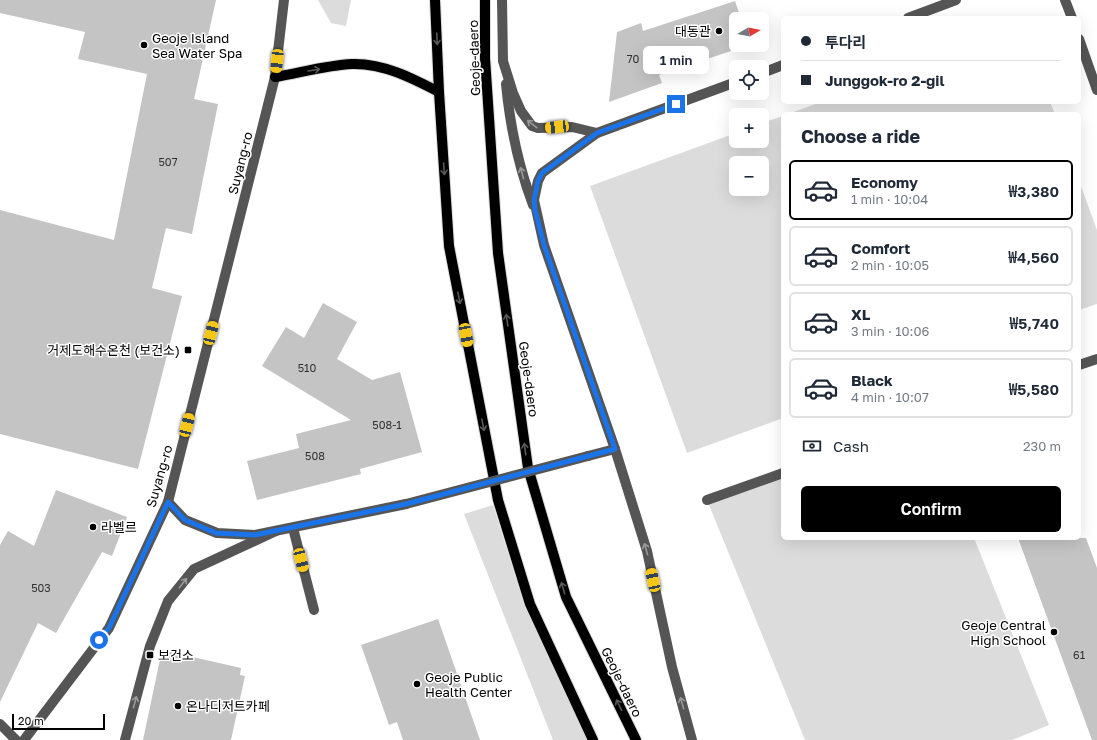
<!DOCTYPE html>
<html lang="en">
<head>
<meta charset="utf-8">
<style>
	body { margin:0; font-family:"Golos Text","Noto Sans KR",sans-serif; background:#f6f6f7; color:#1f2937; height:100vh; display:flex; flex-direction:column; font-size:15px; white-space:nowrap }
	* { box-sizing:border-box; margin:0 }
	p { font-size:13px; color:#747a83 }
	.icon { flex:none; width:22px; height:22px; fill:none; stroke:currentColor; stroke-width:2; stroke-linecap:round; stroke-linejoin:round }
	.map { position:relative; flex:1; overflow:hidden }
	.panel { position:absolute; left:781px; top:112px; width:300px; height:428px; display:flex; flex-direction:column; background:#fff; border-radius:6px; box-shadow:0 4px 16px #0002 }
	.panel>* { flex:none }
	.guide { position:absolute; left:781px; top:16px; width:300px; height:88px; border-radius:6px; box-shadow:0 4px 16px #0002; display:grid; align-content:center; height:88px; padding:0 20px; background:#fff }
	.needle { width:26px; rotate:80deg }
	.controls { position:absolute; left:729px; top:12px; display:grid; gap:8px }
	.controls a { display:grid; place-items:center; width:40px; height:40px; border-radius:6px; background:#fff; box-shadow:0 4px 16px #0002; font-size:20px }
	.scale { position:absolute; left:12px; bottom:10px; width:93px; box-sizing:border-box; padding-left:4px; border:2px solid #000; border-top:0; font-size:11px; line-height:14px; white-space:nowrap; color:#000; -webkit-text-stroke:3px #fff; paint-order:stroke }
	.end { position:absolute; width:18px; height:18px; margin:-9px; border:5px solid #1a73e8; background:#fff; box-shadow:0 0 0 2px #fff }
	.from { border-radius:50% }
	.bubble { position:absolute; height:28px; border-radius:6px; background:#fff; box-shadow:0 4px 16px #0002; font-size:13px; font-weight:600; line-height:28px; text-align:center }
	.car { position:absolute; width:12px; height:24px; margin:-12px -6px; border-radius:5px; box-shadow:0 0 3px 1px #0007; background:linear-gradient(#f5c518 24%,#345 0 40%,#f5c518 0 76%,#345 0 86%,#f5c518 0) }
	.guide b { display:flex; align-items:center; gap:14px; height:38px; font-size:15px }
	.guide b+b { border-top:1px solid #e0e1e3 }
	.guide i { width:10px; height:10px; background:#1f2937 }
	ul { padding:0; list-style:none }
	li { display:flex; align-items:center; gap:12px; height:60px; margin:0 8px 6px; padding:0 12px; border:2px solid #e0e1e3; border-radius:6px }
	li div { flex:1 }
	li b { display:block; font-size:15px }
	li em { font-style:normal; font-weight:600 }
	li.current { border-color:#000 }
	li>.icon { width:36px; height:36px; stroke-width:1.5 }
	h2 { padding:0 20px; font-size:18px; line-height:48px }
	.pay { display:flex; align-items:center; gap:10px; height:44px; padding:0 20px; font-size:15px }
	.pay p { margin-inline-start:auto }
	.button { display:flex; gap:8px; margin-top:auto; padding:8px 20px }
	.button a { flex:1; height:46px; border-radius:6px; background:#000; color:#fff; font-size:16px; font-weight:600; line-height:46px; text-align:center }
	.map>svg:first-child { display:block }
	.green { fill:#dcdcdc; fill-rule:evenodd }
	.building { fill:#c4c4c4 }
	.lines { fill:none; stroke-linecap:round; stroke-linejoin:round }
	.major-casing { stroke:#dbdbdb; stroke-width:12 }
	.minor { stroke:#555; stroke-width:10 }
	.major { stroke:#000; stroke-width:10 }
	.minor-bridge { stroke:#555; stroke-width:10 }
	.oneway { stroke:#595959 }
	.oneway2 { stroke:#999 }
	.route { stroke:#1a73e8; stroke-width:5 }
	.poi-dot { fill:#000; stroke:#fff; stroke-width:1.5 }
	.labels { text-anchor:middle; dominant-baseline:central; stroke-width:3; stroke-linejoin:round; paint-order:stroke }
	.number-label { font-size:11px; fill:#313131 }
	.poi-label { font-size:13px; fill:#000; stroke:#fff; text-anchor:start }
	.street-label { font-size:13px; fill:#000; stroke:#fff }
</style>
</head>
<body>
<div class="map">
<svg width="1097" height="740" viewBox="0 0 1097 740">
	<rect width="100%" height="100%" fill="#fff"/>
	<!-- green -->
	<g class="green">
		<path d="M318 0H351L346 26 331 23Z"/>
		<path d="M821 102H1050L1055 114H788Z"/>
		<path d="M783 116V418L687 453 590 186 736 133V141H762V123ZM736 163H762V189H736Z"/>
		<path d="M1079 181 1097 230V304L1079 310Z"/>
		<path d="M783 473V538H974L1049 725 1012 740H805L707 500Z"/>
		<path d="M493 505 525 607 588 740H553L464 514Z"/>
	</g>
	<!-- building -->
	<g class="building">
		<path d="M0 0H216L194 99 218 104 192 234 166 228 152 288 182 296 138 469 0 434V210L114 240 147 74 78 59 85 32 0 13Z"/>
		<path d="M735 1 741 19H736V45H749L659 75 662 83 609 102 617 32 641 23 643 31Z"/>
		<path d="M323 303 357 322 337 359 372 380 400 372 422 452 360 469 361 474 257 500 247 461 299 448 296 434 351 420 262 366 286 327 304 338Z"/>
		<path d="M56 490 127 517 112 556 102 552 56 633 38 623 0 702V545L8 531 34 546Z"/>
		<path d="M1018 538H1086L1097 568V740H1092Z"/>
		<path d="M438 619 480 740H403L397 722 389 725 361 645Z"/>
		<path d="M162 650 241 668 240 675 245 676 231 740H143Z"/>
	</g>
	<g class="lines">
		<defs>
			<g id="major">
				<path d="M435 0 439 92 449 246 498 500 530 604 593 740"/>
				<path d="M485 0V58L498 253 528 468 566 597 636 740"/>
				<path d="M275 77C299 73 328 65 352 64 383 63 412 78 439 92"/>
			</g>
		</defs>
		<!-- major casing -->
		<use href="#major" class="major-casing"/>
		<!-- minor -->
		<g class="minor">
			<path d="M502 0 503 61 513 93 521 111 532 126 538 128 572 127 597 133 736 82"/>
			<path d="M1065 0 1072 18"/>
			<path d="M908 18 956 0"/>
			<path d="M1079 39 1097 90"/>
			<path d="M762 73 783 65"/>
			<path d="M506 84C510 126 518 165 533 205"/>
			<path d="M1079 365 1097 359"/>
			<path d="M615 449 647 551 672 667 692 740"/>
			<path d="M588 456 615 449 544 245 534 200 538 181 542 173 597 133"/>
			<path d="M707 500 783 473"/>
			<path d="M168 502 185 520 217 533 255 535 406 504"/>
			<path d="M293 528 314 610"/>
			<path d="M0 724 16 740"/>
			<path d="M24 740 109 628 168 502 275 77 284 0"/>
			<path d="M125 740 150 646 168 601 194 569 276 531"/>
		</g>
		<!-- major -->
		<use href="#major" class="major"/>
		<!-- minor-bridge -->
		<path class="minor-bridge" d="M406 504 588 456"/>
	</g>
	<!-- one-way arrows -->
	<defs><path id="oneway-shaft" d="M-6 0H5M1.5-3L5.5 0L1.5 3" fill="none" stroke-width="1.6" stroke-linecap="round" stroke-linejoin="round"/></defs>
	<g class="oneway">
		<use href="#oneway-shaft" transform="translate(437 39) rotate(88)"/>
		<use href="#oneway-shaft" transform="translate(314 70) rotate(-9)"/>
		<use href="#oneway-shaft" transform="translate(444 169) rotate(86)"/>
		<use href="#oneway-shaft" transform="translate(459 298) rotate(79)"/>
		<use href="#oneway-shaft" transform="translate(507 320) rotate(-98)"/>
		<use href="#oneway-shaft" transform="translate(483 425) rotate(79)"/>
		<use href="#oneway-shaft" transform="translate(525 449) rotate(-98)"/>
		<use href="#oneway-shaft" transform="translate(563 588) rotate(-106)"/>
		<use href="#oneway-shaft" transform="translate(619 705) rotate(-116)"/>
	</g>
	<g class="oneway2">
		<use href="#oneway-shaft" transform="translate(532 124) rotate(-142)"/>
		<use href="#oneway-shaft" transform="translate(522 173) rotate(-105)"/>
		<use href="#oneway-shaft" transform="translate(646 549) rotate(-106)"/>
		<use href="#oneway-shaft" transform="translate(183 583) rotate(-52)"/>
		<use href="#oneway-shaft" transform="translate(135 702) rotate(-75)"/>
		<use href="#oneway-shaft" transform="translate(682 703) rotate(-106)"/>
	</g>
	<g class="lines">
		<!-- route -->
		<path class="route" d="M99 640 109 628 168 502 185 520 216 533 255 535 406 504 615 449 544 245 535 210 534 200 538 181 542 173 597 133 676 104"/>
	</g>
	<!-- markers -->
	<g class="poi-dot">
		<circle cx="719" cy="31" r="4"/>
		<circle cx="144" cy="45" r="4"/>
		<rect x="184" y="346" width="8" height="8" rx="2"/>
		<circle cx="93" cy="527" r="4"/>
		<circle cx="1054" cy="632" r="4"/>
		<rect x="146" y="651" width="8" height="8" rx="2"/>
		<circle cx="417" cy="684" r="4"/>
		<circle cx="178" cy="706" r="4"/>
	</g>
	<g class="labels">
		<!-- number labels -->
		<g class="number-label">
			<text x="633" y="58">70</text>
			<text x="168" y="161">507</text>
			<text x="307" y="367">510</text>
			<text x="387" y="424">508-1</text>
			<text x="315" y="455">508</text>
			<text x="41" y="587">503</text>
			<text x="1079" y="654">61</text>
		</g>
		<!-- poi labels -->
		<g class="poi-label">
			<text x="711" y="31" text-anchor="end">대동관</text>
			<text x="152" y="38">Geoje Island<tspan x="152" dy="15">Sea Water Spa</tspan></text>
			<text x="180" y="350" text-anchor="end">거제도해수온천 (보건소)</text>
			<text x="101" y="527">라벨르</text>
			<text x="1046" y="625" text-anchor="end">Geoje Central<tspan x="1046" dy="15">High School</tspan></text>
			<text x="158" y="655">보건소</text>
			<text x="425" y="677">Geoje Public<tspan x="425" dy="15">Health Center</tspan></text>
			<text x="186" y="706">온나디저트카페</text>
		</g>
		<!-- street labels -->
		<g class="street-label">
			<text transform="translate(474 58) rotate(-92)">Geoje-daero</text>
			<text transform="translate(240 163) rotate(-76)">Suyang-ro</text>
			<text transform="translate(529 379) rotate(82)">Geoje-daero</text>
			<text transform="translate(159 476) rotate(-74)">Suyang-ro</text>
			<text transform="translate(622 682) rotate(64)">Geoje-daero</text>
		</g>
	</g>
</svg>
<div class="controls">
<a><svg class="needle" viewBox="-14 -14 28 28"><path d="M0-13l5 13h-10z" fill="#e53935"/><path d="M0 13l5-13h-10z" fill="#747a83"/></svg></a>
<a><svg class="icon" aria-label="locate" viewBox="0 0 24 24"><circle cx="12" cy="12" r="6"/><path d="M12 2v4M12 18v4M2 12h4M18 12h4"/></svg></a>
<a>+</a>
<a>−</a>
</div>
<div class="scale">20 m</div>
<i class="end from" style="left:99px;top:640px"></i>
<i class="end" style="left:676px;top:104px"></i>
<div class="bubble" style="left:643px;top:46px;width:66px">1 min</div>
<i class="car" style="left:277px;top:61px;rotate:186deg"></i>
<i class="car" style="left:557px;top:127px;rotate:264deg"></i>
<i class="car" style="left:211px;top:333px;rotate:14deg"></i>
<i class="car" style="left:466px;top:335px;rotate:169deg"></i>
<i class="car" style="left:187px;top:425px;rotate:14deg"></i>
<i class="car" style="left:301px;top:560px;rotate:166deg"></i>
<i class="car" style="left:653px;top:580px;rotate:348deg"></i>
<div class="guide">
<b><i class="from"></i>투다리</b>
<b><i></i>Junggok-ro 2-gil</b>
</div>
<section class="panel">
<h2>Choose a ride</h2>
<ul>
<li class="current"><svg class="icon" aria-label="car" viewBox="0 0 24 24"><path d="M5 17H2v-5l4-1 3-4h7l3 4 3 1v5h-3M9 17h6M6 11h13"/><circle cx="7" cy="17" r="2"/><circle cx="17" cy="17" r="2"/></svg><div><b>Economy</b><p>1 min · 10:04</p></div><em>₩3,380</em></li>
<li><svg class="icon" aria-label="car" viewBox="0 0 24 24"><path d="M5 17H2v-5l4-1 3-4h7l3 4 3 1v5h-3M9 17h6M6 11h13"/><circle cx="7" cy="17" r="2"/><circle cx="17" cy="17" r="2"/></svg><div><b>Comfort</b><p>2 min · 10:05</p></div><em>₩4,560</em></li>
<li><svg class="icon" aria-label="car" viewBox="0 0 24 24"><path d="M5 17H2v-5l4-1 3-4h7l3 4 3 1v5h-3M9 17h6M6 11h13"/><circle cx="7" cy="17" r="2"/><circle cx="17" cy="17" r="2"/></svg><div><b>XL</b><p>3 min · 10:06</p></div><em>₩5,740</em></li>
<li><svg class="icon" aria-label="car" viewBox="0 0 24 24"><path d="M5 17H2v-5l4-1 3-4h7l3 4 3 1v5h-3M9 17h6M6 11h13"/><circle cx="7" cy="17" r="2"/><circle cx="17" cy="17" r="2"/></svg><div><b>Black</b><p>4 min · 10:07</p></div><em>₩5,580</em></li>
</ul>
<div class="pay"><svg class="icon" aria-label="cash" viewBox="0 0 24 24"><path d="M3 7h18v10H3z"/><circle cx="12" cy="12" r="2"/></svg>Cash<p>230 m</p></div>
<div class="button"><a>Confirm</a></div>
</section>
</div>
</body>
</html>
